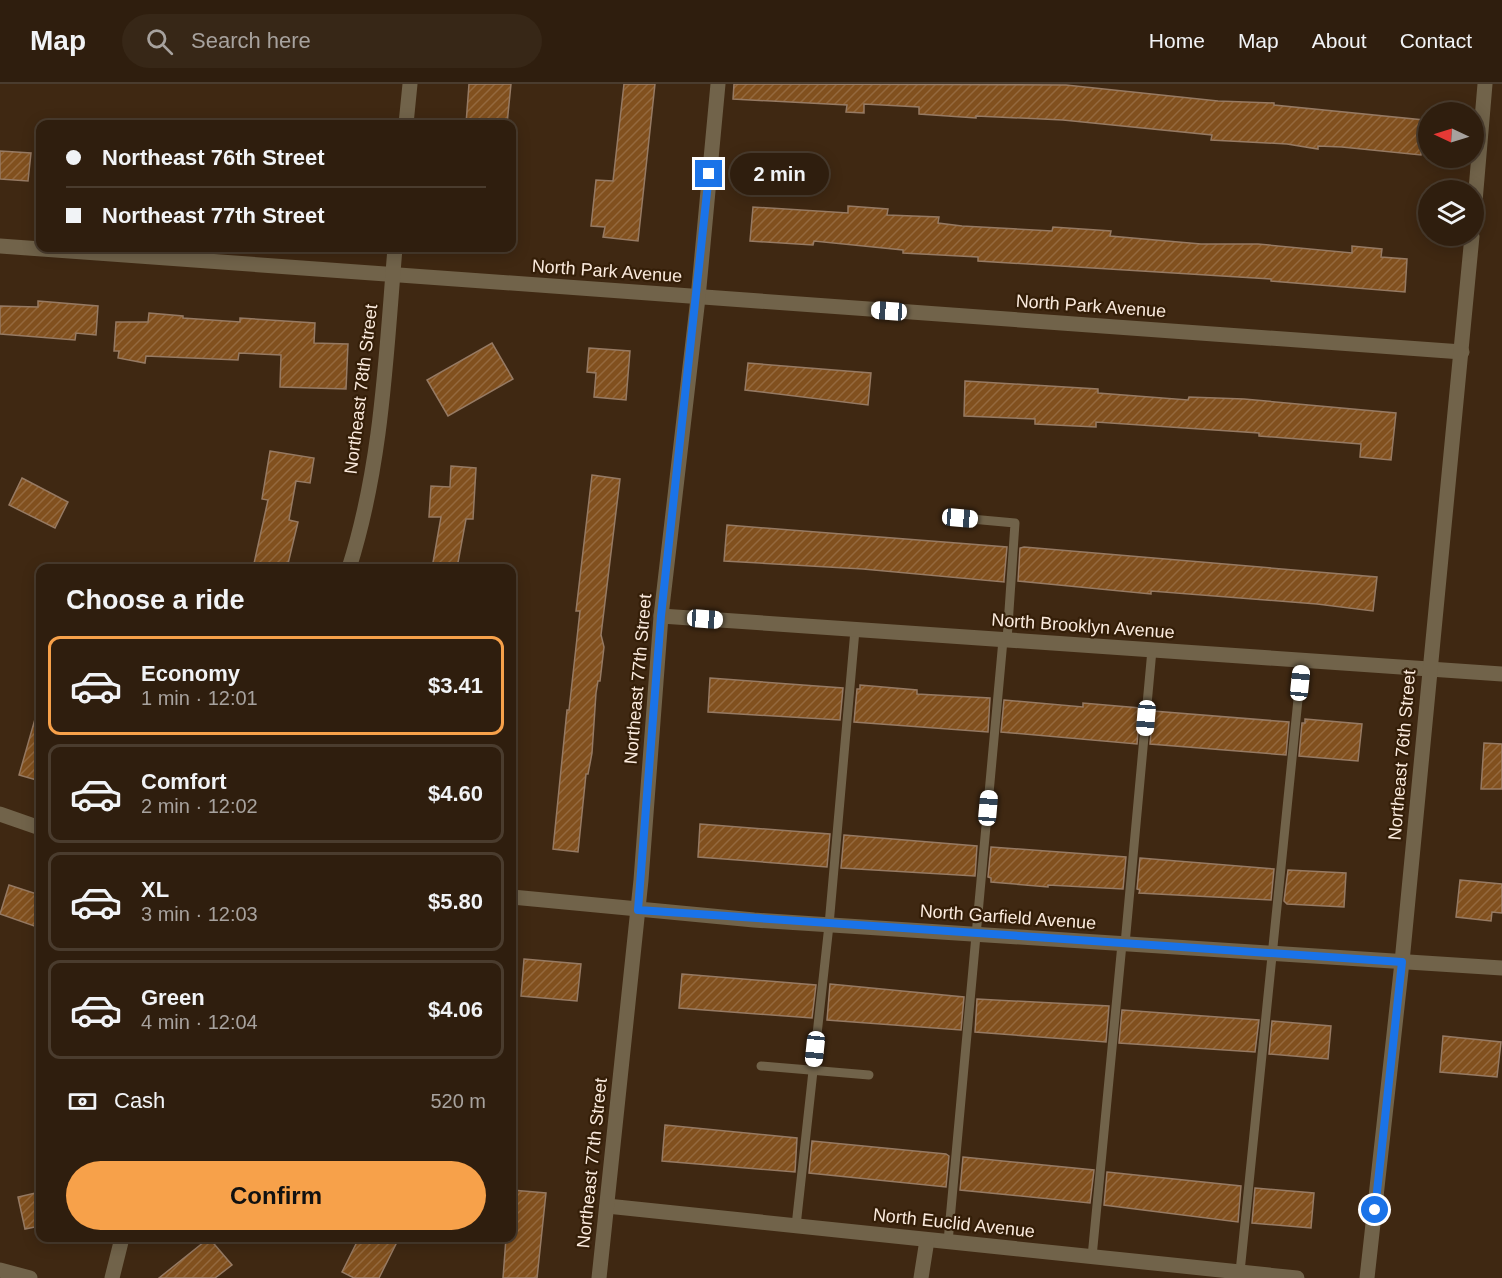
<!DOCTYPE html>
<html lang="en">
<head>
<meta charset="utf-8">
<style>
	body { margin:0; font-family:Arial,sans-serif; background:#372717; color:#f1f3f6; height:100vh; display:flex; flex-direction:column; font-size:22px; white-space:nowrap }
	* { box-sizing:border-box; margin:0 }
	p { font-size:20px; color:#a7a29e }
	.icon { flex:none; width:33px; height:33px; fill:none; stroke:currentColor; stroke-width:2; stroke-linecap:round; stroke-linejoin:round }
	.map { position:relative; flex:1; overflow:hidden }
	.sheet { position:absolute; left:36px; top:480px; width:480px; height:678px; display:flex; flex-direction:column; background:#2f1e0e; border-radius:12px; box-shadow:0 3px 15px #0003,0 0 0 2px #4a3c2e }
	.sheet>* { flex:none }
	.banner { position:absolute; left:36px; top:36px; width:480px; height:132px; border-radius:12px; box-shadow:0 3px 15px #0003,0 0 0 2px #4a3c2e; display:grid; align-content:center; height:132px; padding:0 30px; background:#2f1e0e }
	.needle { width:39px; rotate:274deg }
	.buttons { position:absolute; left:1418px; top:18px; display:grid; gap:12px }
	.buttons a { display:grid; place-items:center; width:66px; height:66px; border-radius:50%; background:#2f1e0e; box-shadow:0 3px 15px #0003,0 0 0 2px #4a3c2e; font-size:30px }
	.end { position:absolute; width:27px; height:27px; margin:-14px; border:8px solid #1a73e8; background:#fff; box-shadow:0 0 0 3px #fff }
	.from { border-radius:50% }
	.bubble { position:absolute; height:42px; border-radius:21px; background:#2f1e0e; box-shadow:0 3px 15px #0003,0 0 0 2px #4a3c2e; font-size:20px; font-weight:700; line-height:42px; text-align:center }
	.car { position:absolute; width:18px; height:36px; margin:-18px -9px; border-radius:8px; box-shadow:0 0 4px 2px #0007; background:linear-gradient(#fff 24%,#345 0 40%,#fff 0 76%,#345 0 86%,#fff 0) }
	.banner b { display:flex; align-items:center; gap:21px; height:57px; font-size:22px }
	.banner b+b { border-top:2px solid #4a3c2e }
	.banner i { width:15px; height:15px; background:#f1f3f6 }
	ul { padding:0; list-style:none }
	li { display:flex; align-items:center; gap:18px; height:99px; margin:0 12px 9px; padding:0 18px; border:3px solid #4a3c2e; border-radius:12px }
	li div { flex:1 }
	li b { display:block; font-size:22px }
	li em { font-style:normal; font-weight:700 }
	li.selected { border-color:#f7a14a }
	li>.icon { width:54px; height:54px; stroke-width:1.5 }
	h2 { padding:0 30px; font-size:27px; line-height:72px }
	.pay { display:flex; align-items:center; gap:15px; height:66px; padding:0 30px; font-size:22px }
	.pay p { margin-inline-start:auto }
	.cta { display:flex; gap:12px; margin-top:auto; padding:12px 30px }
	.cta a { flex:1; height:69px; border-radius:36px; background:#f7a14a; color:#111; font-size:24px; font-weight:700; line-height:69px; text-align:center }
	header { display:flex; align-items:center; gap:36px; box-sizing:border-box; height:84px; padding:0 30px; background:#2f1e0e; border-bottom:2px solid #4a3c2e }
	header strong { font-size:28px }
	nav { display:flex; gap:33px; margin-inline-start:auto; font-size:21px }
	.search { width:420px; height:54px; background:#372717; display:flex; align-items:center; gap:15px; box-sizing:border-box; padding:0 21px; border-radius:33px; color:#a7a29e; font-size:22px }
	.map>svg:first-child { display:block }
	.building { fill:url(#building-hatch); stroke:#967a63; stroke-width:1.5 }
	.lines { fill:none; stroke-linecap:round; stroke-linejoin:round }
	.service { stroke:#71634a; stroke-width:9 }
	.minor { stroke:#71634a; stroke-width:15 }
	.tertiary { stroke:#71634a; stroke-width:15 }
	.route { stroke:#1a73e8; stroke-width:8 }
	.labels { text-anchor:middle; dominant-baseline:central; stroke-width:4.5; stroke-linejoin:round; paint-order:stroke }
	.street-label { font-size:18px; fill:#faeadd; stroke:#341e08 }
</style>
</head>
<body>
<header>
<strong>Map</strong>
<div class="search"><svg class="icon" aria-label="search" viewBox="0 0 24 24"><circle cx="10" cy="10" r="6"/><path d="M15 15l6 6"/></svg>Search here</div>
<nav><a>Home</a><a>Map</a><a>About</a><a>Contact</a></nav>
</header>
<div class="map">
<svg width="1502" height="1194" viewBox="0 0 1502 1194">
	<defs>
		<pattern id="building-hatch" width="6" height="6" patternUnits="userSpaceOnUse" patternTransform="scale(1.5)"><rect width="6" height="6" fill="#81501e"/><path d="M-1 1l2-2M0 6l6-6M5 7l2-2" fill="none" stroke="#94693e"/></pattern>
	</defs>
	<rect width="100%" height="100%" fill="#3f2812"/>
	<!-- building -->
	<g class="building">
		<path d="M469 0H511L507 40H466Z"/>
		<path d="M624 0H655L638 157 603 153 605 143 591 142 596 96 613 97Z"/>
		<path d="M734 0 1066 1 1218 17 1274 19V21L1424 36 1421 71 1342 63 1318 62V65L1287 60 1211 56 1212 51 1063 36 976 32V34L919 30V23L864 20V29L846 28 847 21 733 15Z"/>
		<path d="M0 67 31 69 28 97 0 95Z"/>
		<path d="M848 122 888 125 887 131 939 133 938 139 962 142 1052 147 1053 143 1111 147 1110 152 1201 160H1258L1352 169V162L1382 165 1381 173 1407 175 1405 208 1271 197V195L978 177V173L903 169V166L814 157 813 161 750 157 753 123 848 129Z"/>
		<path d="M38 217 98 222 96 251 76 249 75 256 0 250V222L38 223Z"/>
		<path d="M149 229 183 232V234L240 238V234L315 239 314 259 348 260 346 305 280 303 281 271 239 269 238 276 146 272 145 279 118 274 119 267H114L116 238H148Z"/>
		<path d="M492 259 513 295 448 332 427 296Z"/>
		<path d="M589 264 630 267 626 316 594 313 596 289 587 288Z"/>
		<path d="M748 279 871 289 868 321 745 306Z"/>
		<path d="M965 297 1098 305V309L1188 316 1189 313 1244 315 1396 329 1391 376 1360 373 1361 360 1259 352V349L1096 338V343L1035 340V335L964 332Z"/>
		<path d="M270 367 314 374 310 399 296 397 289 436 298 438 287 484H253L268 416 262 415Z"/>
		<path d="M451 382 476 384 473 435H466L457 484H432L441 433H429L431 402 450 403Z"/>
		<path d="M592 391 620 395 601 551 604 563 600 597H598L596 609 592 669 588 690H586L578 768 553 765 567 626H569L580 527H576Z"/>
		<path d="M22 394 68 418 55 444 9 421Z"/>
		<path d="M727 441 1007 463 1004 496V498L863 485 724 477Z"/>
		<path d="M1024 463 1377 493 1373 527 1317 520 1151 507V510L1018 497 1020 464Z"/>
		<path d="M710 594 843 604 840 636 708 628Z"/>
		<path d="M860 601 917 606V610L990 614 988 648 854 638 857 605H860Z"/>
		<path d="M1004 616 1083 623V619L1140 624 1137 660 1001 648Z"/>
		<path d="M1153 627 1289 638 1286 671 1150 660Z"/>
		<path d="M35 635 40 636V697L19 691Z"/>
		<path d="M1305 635 1362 640 1358 677 1299 672 1302 639H1305Z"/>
		<path d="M1484 659 1502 660V705H1481Z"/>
		<path d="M700 740 830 750 827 783 698 773Z"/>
		<path d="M844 751 977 762 975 792 841 784Z"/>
		<path d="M991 763 1126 773 1123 805 1048 801V803L991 798V794L988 793Z"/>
		<path d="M1140 774 1274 785 1271 816 1139 809 1140 806 1137 805Z"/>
		<path d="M1288 786 1346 789 1344 823 1287 820 1284 817Z"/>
		<path d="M1460 796 1502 800V829L1492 828 1491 837 1456 833Z"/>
		<path d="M9 801 40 811V844L0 830Z"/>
		<path d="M524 875 581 880 577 917 521 912Z"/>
		<path d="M682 890 816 901 812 934 679 924Z"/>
		<path d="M830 900 964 913 961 946 827 936Z"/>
		<path d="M977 915 1109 922 1106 958 975 948Z"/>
		<path d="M1122 926 1259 936 1255 968 1119 959Z"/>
		<path d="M1272 937 1331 942 1328 975 1269 970Z"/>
		<path d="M1443 952 1501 958 1497 993 1440 988Z"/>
		<path d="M665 1041 797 1054 795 1088 662 1077Z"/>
		<path d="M812 1057 946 1070 949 1072 946 1103 809 1089Z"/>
		<path d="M963 1073 1094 1086 1090 1119 960 1106Z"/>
		<path d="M1107 1088 1241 1102 1238 1138 1104 1121Z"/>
		<path d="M1255 1104 1314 1109 1311 1144 1252 1139Z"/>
		<path d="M512 1106 546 1109 537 1194H503L506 1154H512Z"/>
		<path d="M40 1108V1142L25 1145 18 1113Z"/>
		<path d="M209 1154 232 1181 215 1194H159Z"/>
		<path d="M359 1154H399L379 1194H354L342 1188Z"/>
	</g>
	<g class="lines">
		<!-- service -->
		<g class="service">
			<path d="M960 434 1015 439 1007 556"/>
			<path d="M1125 860 1152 566"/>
			<path d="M761 982 869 991"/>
			<path d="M796 1142 829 841 855 546"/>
			<path d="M948 1158 1003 556"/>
			<path d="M1092 1173 1122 860"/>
			<path d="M1240 1188 1302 576"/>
		</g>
		<!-- minor -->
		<g class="minor">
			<path d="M406 40 410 0"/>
			<path d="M0 162 1462 268"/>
			<path d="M349 484C382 381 386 271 395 164"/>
			<path d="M661 532 1502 590"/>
			<path d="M0 730 40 744"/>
			<path d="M512 813 754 836 1502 884"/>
			<path d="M607 1122 1297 1194"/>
			<path d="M0 1186 30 1194"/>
			<path d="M112 1194 122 1154"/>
			<path d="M599 1194 641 796 661 532 698 214 718 0"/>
			<path d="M921 1194 927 1156"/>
		</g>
		<!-- tertiary -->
		<g class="tertiary">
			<path d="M1473 141 1485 0"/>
			<path d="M1367 1194 1402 878 1472 152"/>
		</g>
	</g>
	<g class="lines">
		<!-- route -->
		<path class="route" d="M709 90 661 532 638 826 1402 878 1375 1126"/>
	</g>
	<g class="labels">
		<!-- street labels -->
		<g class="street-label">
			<text transform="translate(607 187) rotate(4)">North Park Avenue</text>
			<text transform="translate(1091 222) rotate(4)">North Park Avenue</text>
			<text transform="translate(361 305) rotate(-83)">Northeast 78th Street</text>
			<text transform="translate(1083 542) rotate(4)">North Brooklyn Avenue</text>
			<text transform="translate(638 595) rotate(-85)">Northeast 77th Street</text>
			<text transform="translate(1402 671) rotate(-85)">Northeast 76th Street</text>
			<text transform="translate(1008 833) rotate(4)">North Garfield Avenue</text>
			<text transform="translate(592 1079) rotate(-84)">Northeast 77th Street</text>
			<text transform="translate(954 1139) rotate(6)">North Euclid Avenue</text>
		</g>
	</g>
</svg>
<div class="buttons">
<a><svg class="needle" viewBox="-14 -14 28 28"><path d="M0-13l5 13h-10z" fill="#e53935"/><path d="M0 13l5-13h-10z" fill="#a7a29e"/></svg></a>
<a><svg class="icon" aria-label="layers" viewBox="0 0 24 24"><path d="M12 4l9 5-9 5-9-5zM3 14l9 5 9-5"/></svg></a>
</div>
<i class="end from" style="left:1375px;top:1126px"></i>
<i class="end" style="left:709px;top:90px"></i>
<div class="bubble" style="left:730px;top:69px;width:99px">2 min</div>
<i class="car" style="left:889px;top:227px;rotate:274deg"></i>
<i class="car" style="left:960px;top:434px;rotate:95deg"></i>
<i class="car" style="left:705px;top:535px;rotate:94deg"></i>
<i class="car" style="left:1300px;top:599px;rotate:6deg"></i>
<i class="car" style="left:1146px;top:634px;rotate:185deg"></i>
<i class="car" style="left:988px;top:724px;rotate:5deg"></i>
<i class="car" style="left:815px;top:965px;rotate:186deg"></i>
<div class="banner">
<b><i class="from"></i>Northeast 76th Street</b>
<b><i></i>Northeast 77th Street</b>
</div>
<section class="sheet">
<h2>Choose a ride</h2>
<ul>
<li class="selected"><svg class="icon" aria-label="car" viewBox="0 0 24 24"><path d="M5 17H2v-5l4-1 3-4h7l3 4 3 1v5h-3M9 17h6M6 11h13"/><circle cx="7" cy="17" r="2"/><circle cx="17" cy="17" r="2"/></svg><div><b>Economy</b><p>1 min · 12:01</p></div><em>$3.41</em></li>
<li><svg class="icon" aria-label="car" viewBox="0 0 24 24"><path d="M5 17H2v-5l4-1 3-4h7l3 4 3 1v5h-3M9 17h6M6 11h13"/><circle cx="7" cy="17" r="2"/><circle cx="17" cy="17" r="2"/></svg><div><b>Comfort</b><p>2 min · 12:02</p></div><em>$4.60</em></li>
<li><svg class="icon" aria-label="car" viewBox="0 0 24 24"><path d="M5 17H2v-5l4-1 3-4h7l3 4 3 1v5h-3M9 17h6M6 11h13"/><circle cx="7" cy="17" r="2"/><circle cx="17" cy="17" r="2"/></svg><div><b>XL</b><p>3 min · 12:03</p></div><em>$5.80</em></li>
<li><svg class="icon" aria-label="car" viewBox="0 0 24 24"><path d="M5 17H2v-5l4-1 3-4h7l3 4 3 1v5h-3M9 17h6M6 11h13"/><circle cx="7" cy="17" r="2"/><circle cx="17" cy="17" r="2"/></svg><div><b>Green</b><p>4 min · 12:04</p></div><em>$4.06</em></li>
</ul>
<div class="pay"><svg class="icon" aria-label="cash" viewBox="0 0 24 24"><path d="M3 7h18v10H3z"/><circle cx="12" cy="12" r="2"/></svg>Cash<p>520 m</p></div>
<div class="cta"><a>Confirm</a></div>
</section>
</div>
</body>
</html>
